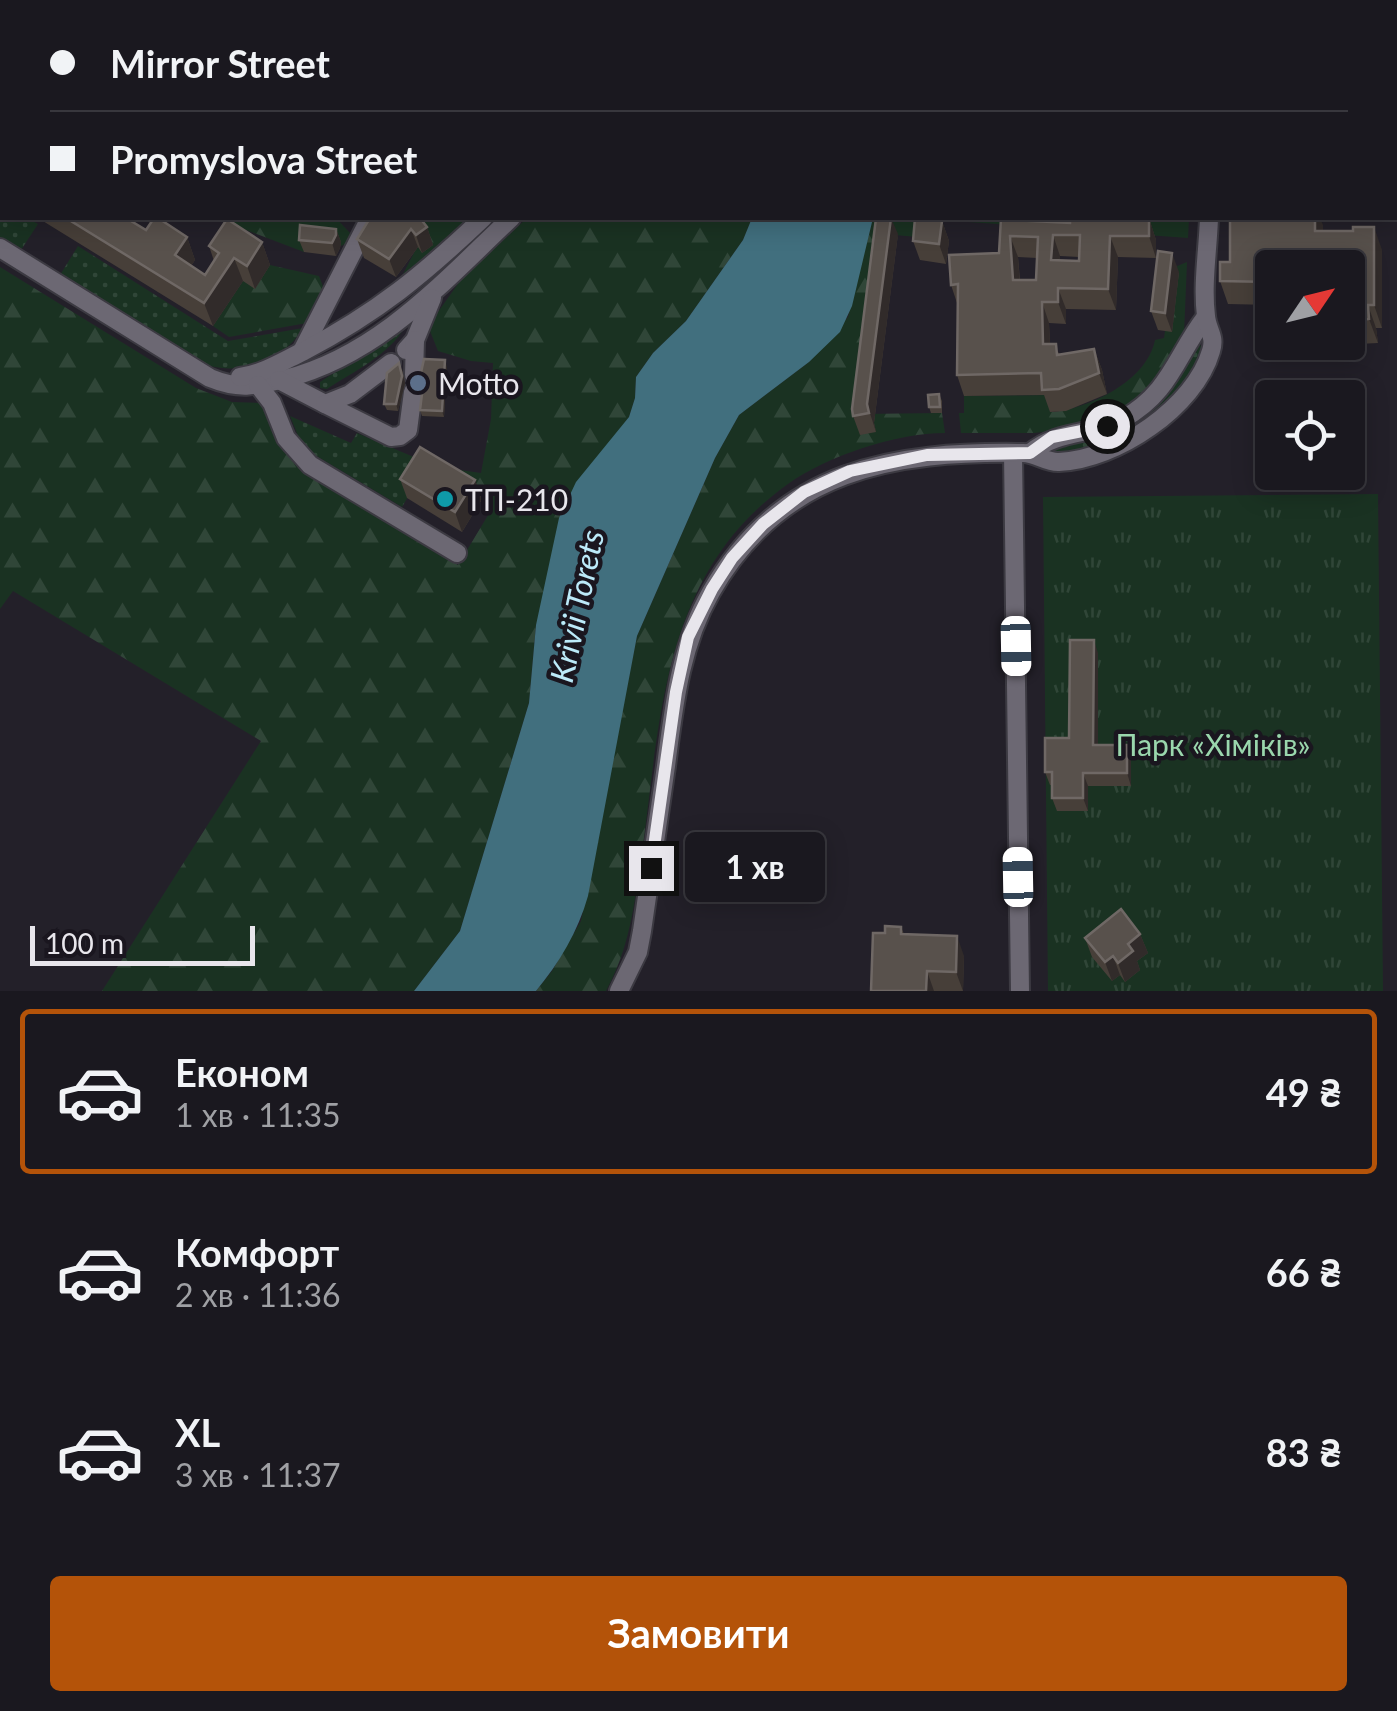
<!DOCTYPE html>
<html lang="uk">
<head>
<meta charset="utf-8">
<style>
	body { margin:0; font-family:Lato,sans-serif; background:#232128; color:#f1f3f6; height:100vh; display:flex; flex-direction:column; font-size:38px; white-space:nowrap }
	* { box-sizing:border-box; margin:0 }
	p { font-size:32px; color:#9fa0a4 }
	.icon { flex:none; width:55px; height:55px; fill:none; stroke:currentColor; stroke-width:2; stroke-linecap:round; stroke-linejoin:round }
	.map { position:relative; height:991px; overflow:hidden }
	.panel { display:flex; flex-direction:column; background:#1a181f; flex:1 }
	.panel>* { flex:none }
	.banner { position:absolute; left:0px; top:0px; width:1398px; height:220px; box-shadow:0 5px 25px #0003,0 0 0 2px #38373d; display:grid; align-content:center; height:220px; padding:0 50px; background:#1a181f }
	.needle { width:65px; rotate:55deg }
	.fabs { position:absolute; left:1255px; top:250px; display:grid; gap:20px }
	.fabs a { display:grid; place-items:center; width:110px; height:110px; border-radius:10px; background:#1a181f; box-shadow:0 5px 25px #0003,0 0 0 2px #38373d; font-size:50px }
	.scale { position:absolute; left:30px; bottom:25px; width:225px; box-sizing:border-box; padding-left:10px; border:5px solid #e8e6ec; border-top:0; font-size:28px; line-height:35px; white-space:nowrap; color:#e8e6ec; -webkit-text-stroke:8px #1a161f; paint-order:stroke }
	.end { position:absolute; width:45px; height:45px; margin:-22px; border:12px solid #e8e6ec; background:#111; box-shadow:0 0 0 5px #111 }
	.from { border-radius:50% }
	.bubble { position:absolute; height:70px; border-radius:10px; background:#1a181f; box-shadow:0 5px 25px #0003,0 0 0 2px #38373d; font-size:32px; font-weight:700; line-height:70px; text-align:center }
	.car { position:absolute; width:30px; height:60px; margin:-30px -15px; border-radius:12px; box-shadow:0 0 8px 2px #0007; background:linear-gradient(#fff 24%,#345 0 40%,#fff 0 76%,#345 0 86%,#fff 0) }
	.banner b { display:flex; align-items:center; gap:35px; height:95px; font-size:38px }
	.banner b+b { border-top:2px solid #38373d }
	.banner i { width:25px; height:25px; background:#f1f3f6 }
	ul { padding:18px 0 0; list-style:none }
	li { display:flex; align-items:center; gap:30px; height:165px; margin:0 20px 15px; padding:0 30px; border:5px solid transparent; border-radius:10px }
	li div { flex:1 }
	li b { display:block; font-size:38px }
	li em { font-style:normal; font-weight:700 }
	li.on { border-color:#b45309 }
	li>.icon { width:90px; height:90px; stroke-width:1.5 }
	.primary-button { display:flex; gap:20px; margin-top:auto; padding:20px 50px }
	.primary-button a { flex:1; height:115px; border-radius:10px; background:#b45309; color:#fff; font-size:40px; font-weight:700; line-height:115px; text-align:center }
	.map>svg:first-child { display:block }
	.grass { fill:url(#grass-dots) }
	.forest { fill:url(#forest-firs) }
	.park { fill:url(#park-tufts) }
	.water { fill:#416f7e }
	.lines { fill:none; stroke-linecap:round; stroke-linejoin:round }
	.minor-casing { stroke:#3c3a42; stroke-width:22 }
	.minor { stroke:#6c6873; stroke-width:18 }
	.wall { fill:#473f39; fill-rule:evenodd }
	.shaded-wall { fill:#312b2a }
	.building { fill:#58514c; stroke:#6f6865; stroke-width:2.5; fill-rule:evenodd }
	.route { stroke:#e8e6ec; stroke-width:12 }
	.service-dot { fill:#5c6f8a; stroke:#1a161f; stroke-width:4 }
	.culture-dot { fill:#0f9aa8; stroke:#1a161f; stroke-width:4 }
	.labels { text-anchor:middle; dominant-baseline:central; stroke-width:9; stroke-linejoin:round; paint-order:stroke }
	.poi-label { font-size:30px; fill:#e8e6ec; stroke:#1a161f; text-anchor:start }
	.park-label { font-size:30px; fill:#9ad7ad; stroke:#1a161f }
	.water-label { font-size:32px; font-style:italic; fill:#bceaf9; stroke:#1a161f }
</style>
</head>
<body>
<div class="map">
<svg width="1397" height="991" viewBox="0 0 1397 991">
	<defs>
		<pattern id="grass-dots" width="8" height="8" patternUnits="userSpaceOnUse" patternTransform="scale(2.5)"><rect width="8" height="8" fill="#1a3222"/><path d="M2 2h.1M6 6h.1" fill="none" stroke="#304638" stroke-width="1.8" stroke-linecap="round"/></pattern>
		<pattern id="forest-firs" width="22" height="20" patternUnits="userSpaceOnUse" patternTransform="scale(2.5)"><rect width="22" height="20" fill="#1a3222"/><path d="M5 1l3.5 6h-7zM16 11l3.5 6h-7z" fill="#304638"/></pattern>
		<pattern id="park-tufts" width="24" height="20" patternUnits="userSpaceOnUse" patternTransform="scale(2.5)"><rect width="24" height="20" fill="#1a3222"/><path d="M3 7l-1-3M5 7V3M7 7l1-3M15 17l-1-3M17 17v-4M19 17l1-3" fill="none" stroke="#304638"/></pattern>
	</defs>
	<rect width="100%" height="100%" fill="#232029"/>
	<!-- grass -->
	<g class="grass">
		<path d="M0 200 2 218H27L38 224 21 250 0 237Z"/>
		<path d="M78 246 228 341 303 328C285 359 245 375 210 366L60 275Z"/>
		<path d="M405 327C389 355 353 372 327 389L320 388V382Z"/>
		<path d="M1197 342 1204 349C1171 412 1127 446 1056 456L1050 449Z"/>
		<path d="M290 416 351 443 357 433 428 463 402 507 303 448Z"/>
	</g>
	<!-- forest -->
	<g class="forest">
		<path d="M215 218H336L350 233 349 242 341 246V243L304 252Z"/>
		<path d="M402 218H471L400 280 417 247Z"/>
		<path d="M527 218H752L743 240 686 321 653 353 636 377 635 398 629 417 609 444 536 625 529 703 460 931 414 991H102L261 741 13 591 0 609V267L196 388 232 402 261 403 286 453 302 470 458 565 493 507 439 467 481 473 491 419 493 363 471 361 438 351 428 326 460 281Z"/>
		<path d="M873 218H1189L1188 238 941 220 939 239 884 234 861 414 942 413 945 433C896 433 827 456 788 484 661 574 661 720 641 860 634 907 629 949 606 991H536L552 971 581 921 637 636 715 458 739 415 809 362 848 317Z"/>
		<path d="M1187 262 1184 334 1169 370 1128 410 1080 428 1034 433H961L959 413H964V396L1049 395 1051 412C1089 409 1147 381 1155 340L1164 338 1165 331H1172L1165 271Z"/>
		<path d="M270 265 319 276 325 292 307 323 229 337 213 326 243 281Z"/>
	</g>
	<!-- park -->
	<path class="park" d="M1378 494 1383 991H1048L1043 497Z"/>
	<!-- water -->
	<g class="water">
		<path d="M0 0H250L2 2V37Z"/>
		<path d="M752 218H873L852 306 840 332 809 362 739 415 715 458 637 636 588 896C578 932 559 963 536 991H414L460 931 529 703 536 625 559 518 576 482 629 417 635 398 636 377 653 353 686 321 743 240Z"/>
	</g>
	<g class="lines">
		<defs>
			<g id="minor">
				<path d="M1204 0V2"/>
				<path d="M705 2 707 1"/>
				<path d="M1286 2 1288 0"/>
				<path d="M0 248 210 378C239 390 255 386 285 379 379 355 443 282 511 218"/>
				<path d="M406 350 415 340 432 298"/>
				<path d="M302 351 370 218"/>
				<path d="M414 375 415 340"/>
				<path d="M240 377C263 374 283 361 304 351 378 312 423 275 483 218"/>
				<path d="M279 380 325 404 350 394 391 363"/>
				<path d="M258 385 272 403 286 438 310 465 457 553"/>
				<path d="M325 404 391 437 400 436 408 430 413 392"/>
				<path d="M1013 453 1020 991"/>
				<path d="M1030 453C1059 429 1091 436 1123 419 1170 393 1176 356 1205 318"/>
				<path d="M619 991 638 952 642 931C650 876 658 821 666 766 674 705 680 646 711 592 781 469 893 451 1023 453 1036 453 1047 463 1059 462 1116 460 1195 407 1211 351 1216 336 1207 330 1206 316 1202 285 1208 249 1209 218"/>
			</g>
		</defs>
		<!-- minor casing -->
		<use href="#minor" class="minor-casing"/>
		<!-- minor -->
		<use href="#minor" class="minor"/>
	</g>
	<!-- wall -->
	<g class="wall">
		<path d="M474 0H562L566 2H478Z"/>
		<path d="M1073 0H1095V2H1074Z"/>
		<path d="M0 146H2V196L0 194Z"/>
		<path d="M38 218H127L146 230 187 237 195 260 191 266 205 275 214 261 209 246 262 242 270 265 255 289 243 281 213 326Z"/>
		<path d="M1010 218V220L1070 223 1149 218 1156 240V258L1118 257 1116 310 1066 309V324L1049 323 1050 344 1060 354 1094 349 1102 370 1107 394 1066 411 1050 412 1044 395 964 396 957 375V303L951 285 999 253ZM1060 256 1079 257V261L1060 260ZM1018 257 1037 258 1036 280H1020Z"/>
		<path d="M1230 218H1320L1323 231 1382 250V328H1376L1378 343 1358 344V356H1280L1275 342H1348V268H1272V336V305L1228 304 1220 281 1230 262Z"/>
		<path d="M942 221 949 241 946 264 920 260 913 241Z"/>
		<path d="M427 227 433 245 422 253 418 247 396 277 364 258 357 239Z"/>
		<path d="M336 229 341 242 340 248 336 256 304 252 299 240Z"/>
		<path d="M898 234 874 423 876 432 860 435 853 416Z"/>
		<path d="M1179 272 1172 332 1158 330 1151 311Z"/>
		<path d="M447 367 444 417 422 416 420 410Z"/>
		<path d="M402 369 405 383 398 411 387 410 384 404Z"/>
		<path d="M939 394 942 401V413H931L929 407Z"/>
		<path d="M400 479 475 480 482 499 462 532 407 498Z"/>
		<path d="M1098 653V745L1131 758V786H1088V811H1057L1052 798V785H1050L1045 772 1069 738Z"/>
		<path d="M901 927 904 934 964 956 963 991H871L885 933Z"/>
		<path d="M1140 934 1148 953 1137 961 1140 970 1125 982 1120 975 1112 981 1092 957 1085 938Z"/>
	</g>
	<!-- shaded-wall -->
	<g class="shaded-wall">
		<path d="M891 218 898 234 874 423 876 432 867 404Z"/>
		<path d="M1149 218 1156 240V258L1149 236Z"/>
		<path d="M1315 218H1320L1323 225V254L1315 231Z"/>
		<path d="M942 221 949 241 946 264 939 244Z"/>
		<path d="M427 227 433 245 422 253 416 235Z"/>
		<path d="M1374 227 1382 250V328L1374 305Z"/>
		<path d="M336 229 341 242 340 248 336 256 332 243Z"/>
		<path d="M411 229 418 247 396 277 389 259Z"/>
		<path d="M1053 235 1060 256 1059 281 1051 260Z"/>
		<path d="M1010 236 1018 257 1021 301 1013 280Z"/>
		<path d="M1110 236 1118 257 1116 310 1108 289Z"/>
		<path d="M187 237 195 260 183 278 175 255Z"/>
		<path d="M262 242 270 265 255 289 247 266Z"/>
		<path d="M1172 253 1179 272 1172 332 1165 313Z"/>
		<path d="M234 258 243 281 213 326 204 303Z"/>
		<path d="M1058 288 1066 309V324L1058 302Z"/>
		<path d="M1042 302 1049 323 1051 365 1043 344Z"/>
		<path d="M1368 305 1376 328 1378 343 1369 319Z"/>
		<path d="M1350 321 1358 344V356L1350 333Z"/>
		<path d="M1094 349 1102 370 1107 394 1099 373Z"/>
		<path d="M445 360 447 367 444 417 442 411Z"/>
		<path d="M399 363 405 383 398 411 396 404Z"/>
		<path d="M475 480 482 499 462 532 455 512Z"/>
		<path d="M1094 640 1098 653V758L1093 745Z"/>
		<path d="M1127 745 1131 758V786L1127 773Z"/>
		<path d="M1083 773 1088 786V811L1083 798Z"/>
		<path d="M1140 934 1148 953 1137 961 1140 970 1125 982 1118 963 1128 944Z"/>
		<path d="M957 936 964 956 963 991 956 972Z"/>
		<path d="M1113 956 1120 975 1112 981 1105 962Z"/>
		<path d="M927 971 934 991H926Z"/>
	</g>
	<!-- building -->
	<g class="building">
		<path d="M312 0H356L360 2H311Z"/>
		<path d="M420 0H439L443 2H424Z"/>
		<path d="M499 0H562L566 2H503Z"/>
		<path d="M573 0H604L603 2H571Z"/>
		<path d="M1 145 2 146V178L0 176Z"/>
		<path d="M66 218H126L146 230 154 218H158L187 237 175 255 205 275 219 253 209 246 227 219 262 242 247 266 234 258 204 303Z"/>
		<path d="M370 218H420L427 227 416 235 411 229 389 259 357 239Z"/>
		<path d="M876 218H891L867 404 869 413 853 416 852 409Z"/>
		<path d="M915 218 942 221 939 244 913 241Z"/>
		<path d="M1001 218H1009V220L1070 223V218H1149V236H1110L1108 289 1058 288V302H1042L1043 344H1056L1057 355 1094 349 1099 373 1059 389 1042 390 1041 373 957 375 958 284 951 285 949 255 999 253ZM1053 235H1080L1079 261 1051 260ZM1010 236 1038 237 1036 280H1013Z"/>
		<path d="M1230 218H1315V231H1353V227H1374V305H1368L1369 319 1350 321V333H1348L1349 263 1324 262V268H1272V333V282L1220 281V262H1230Z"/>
		<path d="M300 225 336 229V235L332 243 299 240Z"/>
		<path d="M1158 251 1172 253 1165 313 1151 311Z"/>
		<path d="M424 359 445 360 442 411 420 410 423 386 420 377Z"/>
		<path d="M399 363 402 376 396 404H384L387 373Z"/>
		<path d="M939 394 940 407H929L928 395Z"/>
		<path d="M420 447 475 480 455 512 400 479Z"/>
		<path d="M1070 640H1094L1093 745H1127V773H1083V798H1052V772H1045V738H1069Z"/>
		<path d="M1121 909 1140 934 1128 944 1133 951 1118 963 1113 956 1105 962 1085 938Z"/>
		<path d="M885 926 901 927V934L957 936 956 972 927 971 926 991H871L873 933H885Z"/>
	</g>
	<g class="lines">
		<!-- route -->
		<path class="route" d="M651 868 676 692 688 637 712 589 732 558 763 524 804 492 850 471 927 455 1030 453 1052 437 1107 426"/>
	</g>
	<!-- markers -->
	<circle class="service-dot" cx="418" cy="383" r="10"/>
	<circle class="culture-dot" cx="445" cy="499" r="10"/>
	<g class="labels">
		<!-- poi labels -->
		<g class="poi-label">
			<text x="438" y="383">Motto</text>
			<text x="465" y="499">ТП-210</text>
		</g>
		<!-- park labels -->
		<g class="park-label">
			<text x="1213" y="744">Парк «Хіміків»</text>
		</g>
		<!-- water labels -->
		<g class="water-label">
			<text transform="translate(576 606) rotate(-78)">Krivii Torets</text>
		</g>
	</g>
</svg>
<div class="fabs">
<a><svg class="needle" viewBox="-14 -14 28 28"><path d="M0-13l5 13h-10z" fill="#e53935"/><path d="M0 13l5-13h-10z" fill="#9fa0a4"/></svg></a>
<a><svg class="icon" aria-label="locate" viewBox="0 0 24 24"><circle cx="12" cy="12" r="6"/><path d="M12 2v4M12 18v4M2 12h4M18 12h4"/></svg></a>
</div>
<div class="scale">100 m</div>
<i class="end from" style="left:1107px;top:426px"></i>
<i class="end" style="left:651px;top:868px"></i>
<div class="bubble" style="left:685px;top:832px;width:140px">1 хв</div>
<i class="car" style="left:1016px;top:646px;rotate:179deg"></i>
<i class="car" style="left:1018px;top:877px;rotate:359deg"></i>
<div class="banner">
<b><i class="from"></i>Mirror Street</b>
<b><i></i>Promyslova Street</b>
</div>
</div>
<section class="panel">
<ul>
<li class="on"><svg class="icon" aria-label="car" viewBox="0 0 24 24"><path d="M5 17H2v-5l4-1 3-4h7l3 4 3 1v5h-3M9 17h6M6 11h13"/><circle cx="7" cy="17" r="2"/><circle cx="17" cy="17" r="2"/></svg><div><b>Економ</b><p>1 хв · 11:35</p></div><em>49 ₴</em></li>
<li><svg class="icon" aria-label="car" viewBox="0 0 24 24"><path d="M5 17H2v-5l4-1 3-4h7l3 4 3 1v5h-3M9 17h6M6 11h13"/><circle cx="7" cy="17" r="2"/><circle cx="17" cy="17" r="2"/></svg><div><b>Комфорт</b><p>2 хв · 11:36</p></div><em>66 ₴</em></li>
<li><svg class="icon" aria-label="car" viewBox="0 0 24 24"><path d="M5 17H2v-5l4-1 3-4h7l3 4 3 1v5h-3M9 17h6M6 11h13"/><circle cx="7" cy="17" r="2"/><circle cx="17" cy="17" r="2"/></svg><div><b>XL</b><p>3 хв · 11:37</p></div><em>83 ₴</em></li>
</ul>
<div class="primary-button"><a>Замовити</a></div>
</section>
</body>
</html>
